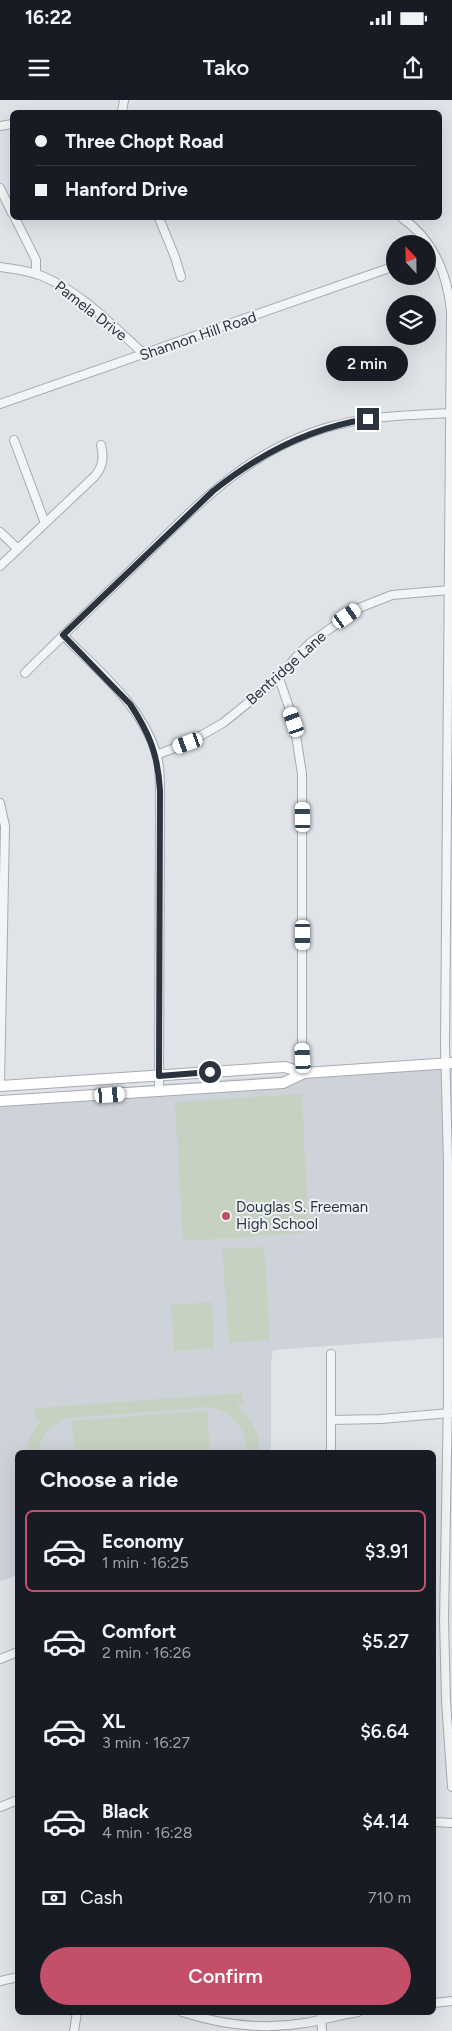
<!DOCTYPE html>
<html lang="en">
<head>
<meta charset="utf-8">
<style>
	body { margin:0; font-family:Figtree,sans-serif; background:#242831; color:#f1f3f6; height:100vh; display:flex; flex-direction:column; font-size:19px; white-space:nowrap }
	* { box-sizing:border-box; margin:0 }
	p { font-size:16px; color:#9ea1a6 }
	.icon { flex:none; width:28px; height:28px; fill:none; stroke:currentColor; stroke-width:2; stroke-linecap:round; stroke-linejoin:round }
	.map { position:relative; flex:1; overflow:hidden }
	.panel { position:absolute; left:15px; top:1350px; width:421px; height:565px; display:flex; flex-direction:column; background:#171b24; border-radius:8px; box-shadow:0 5px 20px #0002 }
	.panel>* { flex:none }
	.top-card { position:absolute; left:10px; top:10px; width:432px; height:110px; border-radius:8px; box-shadow:0 5px 20px #0002; display:grid; align-content:center; height:110px; padding:0 25px; background:#171b24 }
	.needle { width:32px; rotate:338deg }
	.tools { position:absolute; left:386px; top:135px; display:grid; gap:10px }
	.tools a { display:grid; place-items:center; width:50px; height:50px; border-radius:50%; background:#171b24; box-shadow:0 5px 20px #0002; font-size:25px }
	.end { position:absolute; width:22px; height:22px; margin:-11px; border:6px solid #2a333e; background:#fff; box-shadow:0 0 0 2px #fff }
	.from { border-radius:50% }
	.bubble { position:absolute; height:35px; border-radius:18px; background:#171b24; box-shadow:0 5px 20px #0002; font-size:16px; font-weight:600; line-height:35px; text-align:center }
	.car { position:absolute; width:15px; height:30px; margin:-15px -8px; border-radius:6px; box-shadow:0 0 4px 1px #0007; background:linear-gradient(#fff 24%,#345 0 40%,#fff 0 76%,#345 0 86%,#fff 0) }
	.top-card b { display:flex; align-items:center; gap:18px; height:48px; font-size:19px }
	.top-card b+b { border-top:1px solid #363941 }
	.top-card i { width:12px; height:12px; background:#f1f3f6 }
	ul { padding:0; list-style:none }
	li { display:flex; align-items:center; gap:15px; height:82px; margin:0 10px 8px; padding:0 15px; border:2px solid transparent; border-radius:8px }
	li div { flex:1 }
	li b { display:block; font-size:19px }
	li em { font-style:normal; font-weight:600 }
	li.current { border-color:#c34f69 }
	li>.icon { width:45px; height:45px; stroke-width:1.5 }
	h2 { padding:0 25px; font-size:22px; line-height:60px }
	.pay { display:flex; align-items:center; gap:12px; height:55px; padding:0 25px; font-size:19px }
	.pay p { margin-inline-start:auto }
	.button { display:flex; gap:10px; margin-top:auto; padding:10px 25px }
	.button a { flex:1; height:58px; border-radius:30px; background:#c34f69; color:#fff; font-size:20px; font-weight:600; line-height:58px; text-align:center }
	.status { display:flex; justify-content:space-between; align-items:center; height:35px; padding:0 25px; background:#171b24; direction:ltr }
	.status svg { height:14px; fill:currentColor }
	header { display:flex; justify-content:space-between; align-items:center; height:65px; padding:0 25px; background:#171b24; font-size:22px; font-weight:600 }
	.map>svg:first-child { display:block }
	.built { fill:#ced3d9 }
	.green { fill:#c7d1c2 }
	.lines { fill:none; stroke-linecap:round; stroke-linejoin:round }
	.minor-casing { stroke:#a6abb2; stroke-width:10 }
	.secondary-casing { stroke:#a6abb2; stroke-width:12 }
	.minor { stroke:#f2f4f6; stroke-width:8 }
	.secondary { stroke:#fff; stroke-width:10 }
	.route { stroke:#2a333e; stroke-width:6 }
	.poi-dot { fill:#c34f69; stroke:#eff2f5; stroke-width:2 }
	.labels { text-anchor:middle; dominant-baseline:central; stroke-width:4; stroke-linejoin:round; paint-order:stroke }
	.street-label { font-size:15px; fill:#2a333e; stroke:#eff2f5 }
	.poi-label { font-size:15px; fill:#2a333e; stroke:#eff2f5; text-anchor:start }
</style>
</head>
<body>
<div class="status"><b>16:22</b><svg viewBox="0 0 49 12"><path d="M0 12V9h3v3zM5 12V6h3v6zM10 12V3h3v9zM15 12V0h3v12zM26 1h20v11H26zM47 4h2v5h-2z"/></svg></div>
<header><svg class="icon" aria-label="menu" viewBox="0 0 24 24"><path d="M4 6h16M4 12h16M4 18h16"/></svg>Tako<svg class="icon" aria-label="share" viewBox="0 0 24 24"><path d="M12 15V3M7 8l5-5 5 5M5 13v7h14v-7"/></svg></header>
<div class="map">
<svg width="452" height="1931" viewBox="0 0 452 1931">
	<rect width="100%" height="100%" fill="#e0e4e8"/>
	<!-- built -->
	<path class="built" d="M452 963V1237L273 1250 271 1262V1352H18L17 1475 0 1482V996Z"/>
	<!-- green -->
	<g class="green">
		<path d="M302 994 308 1127 303 1133 183 1141 175 1005 178 1002Z"/>
		<path d="M264 1147 270 1240 229 1243 222 1149Z"/>
		<path d="M212 1202 214 1248 174 1251 171 1205Z"/>
		<path d="M242 1293 243 1304 236 1305C251 1316 260 1334 260 1352H246C248 1329 230 1308 207 1307L67 1318C51 1325 41 1335 38 1352H26L29 1338 41 1320H36L35 1308Z"/>
		<path d="M207 1311 210 1352H74L72 1321Z"/>
	</g>
	<g class="lines">
		<defs>
			<g id="minor">
				<path d="M122 12 124 0"/>
				<path d="M0 26 12 24"/>
				<path d="M0 88 12 113"/>
				<path d="M15 118 36 160V174"/>
				<path d="M159 118 175 157 181 177"/>
				<path d="M402 118C433 139 448 175 451 212L445 946 448 1064V1298L444 1520 446 1602 452 1687"/>
				<path d="M0 167C14 169 28 170 42 176 81 192 113 226 144 254"/>
				<path d="M0 304 395 166"/>
				<path d="M14 340 45 423"/>
				<path d="M0 432 18 449"/>
				<path d="M0 466 95 376C103 366 104 357 101 345"/>
				<path d="M63 535C98 571 143 606 157 656 160 667 160 679 160 691L159 992"/>
				<path d="M25 573C64 534 103 497 142 459 197 405 246 353 322 329 364 316 406 315 450 313"/>
				<path d="M279 578 294 622 302 674V939L304 973"/>
				<path d="M156 655 188 643 223 623 279 578 297 556 310 543 359 508 392 495 449 490"/>
				<path d="M0 703 5 726 0 986"/>
				<path d="M331 1320 381 1319 450 1313"/>
				<path d="M331 1352V1254"/>
				<path d="M0 1559 18 1552"/>
				<path d="M0 1707 18 1700"/>
				<path d="M434 1722 452 1723"/>
				<path d="M0 1881 18 1877"/>
				<path d="M434 1903 452 1901"/>
				<path d="M182 1912C222 1925 263 1930 305 1923 323 1920 340 1915 358 1912"/>
				<path d="M321 1912 322 1931"/>
				<path d="M74 1931 77 1912"/>
			</g>
			<g id="secondary">
				<path d="M0 986 285 967 304 973"/>
				<path d="M0 1001 283 983 304 973 452 963"/>
			</g>
		</defs>
		<!-- minor casing -->
		<use href="#minor" class="minor-casing"/>
		<!-- secondary casing -->
		<use href="#secondary" class="secondary-casing"/>
		<!-- minor -->
		<use href="#minor" class="minor"/>
		<!-- secondary -->
		<use href="#secondary" class="secondary"/>
	</g>
	<g class="lines">
		<!-- route -->
		<path class="route" d="M210 972 159 976 160 691C158 655 150 634 130 604L63 535 213 391C259 354 309 328 368 319"/>
	</g>
	<!-- markers -->
	<circle class="poi-dot" cx="226" cy="1116" r="5"/>
	<g class="labels">
		<!-- street labels -->
		<g class="street-label">
			<text transform="translate(91 211) rotate(38)">Pamela Drive</text>
			<text transform="translate(198 236) rotate(-19)">Shannon Hill Road</text>
			<text transform="translate(286 568) rotate(-42)">Bentridge Lane</text>
		</g>
		<!-- poi labels -->
		<g class="poi-label">
			<text x="236" y="1107">Douglas S. Freeman<tspan x="236" dy="17">High School</tspan></text>
		</g>
	</g>
</svg>
<div class="tools">
<a><svg class="needle" viewBox="-14 -14 28 28"><path d="M0-13l5 13h-10z" fill="#e53935"/><path d="M0 13l5-13h-10z" fill="#9ea1a6"/></svg></a>
<a><svg class="icon" aria-label="layers" viewBox="0 0 24 24"><path d="M12 4l9 5-9 5-9-5zM3 14l9 5 9-5"/></svg></a>
</div>
<i class="end from" style="left:210px;top:972px"></i>
<i class="end" style="left:368px;top:319px"></i>
<div class="bubble" style="left:326px;top:246px;width:82px">2 min</div>
<i class="car" style="left:347px;top:516px;rotate:55deg"></i>
<i class="car" style="left:294px;top:622px;rotate:341deg"></i>
<i class="car" style="left:188px;top:643px;rotate:250deg"></i>
<i class="car" style="left:303px;top:717px;rotate:359deg"></i>
<i class="car" style="left:303px;top:835px;rotate:180deg"></i>
<i class="car" style="left:303px;top:958px;rotate:357deg"></i>
<i class="car" style="left:110px;top:995px;rotate:86deg"></i>
<div class="top-card">
<b><i class="from"></i>Three Chopt Road</b>
<b><i></i>Hanford Drive</b>
</div>
<section class="panel">
<h2>Choose a ride</h2>
<ul>
<li class="current"><svg class="icon" aria-label="car" viewBox="0 0 24 24"><path d="M5 17H2v-5l4-1 3-4h7l3 4 3 1v5h-3M9 17h6M6 11h13"/><circle cx="7" cy="17" r="2"/><circle cx="17" cy="17" r="2"/></svg><div><b>Economy</b><p>1 min · 16:25</p></div><em>$3.91</em></li>
<li><svg class="icon" aria-label="car" viewBox="0 0 24 24"><path d="M5 17H2v-5l4-1 3-4h7l3 4 3 1v5h-3M9 17h6M6 11h13"/><circle cx="7" cy="17" r="2"/><circle cx="17" cy="17" r="2"/></svg><div><b>Comfort</b><p>2 min · 16:26</p></div><em>$5.27</em></li>
<li><svg class="icon" aria-label="car" viewBox="0 0 24 24"><path d="M5 17H2v-5l4-1 3-4h7l3 4 3 1v5h-3M9 17h6M6 11h13"/><circle cx="7" cy="17" r="2"/><circle cx="17" cy="17" r="2"/></svg><div><b>XL</b><p>3 min · 16:27</p></div><em>$6.64</em></li>
<li><svg class="icon" aria-label="car" viewBox="0 0 24 24"><path d="M5 17H2v-5l4-1 3-4h7l3 4 3 1v5h-3M9 17h6M6 11h13"/><circle cx="7" cy="17" r="2"/><circle cx="17" cy="17" r="2"/></svg><div><b>Black</b><p>4 min · 16:28</p></div><em>$4.14</em></li>
</ul>
<div class="pay"><svg class="icon" aria-label="cash" viewBox="0 0 24 24"><path d="M3 7h18v10H3z"/><circle cx="12" cy="12" r="2"/></svg>Cash<p>710 m</p></div>
<div class="button"><a>Confirm</a></div>
</section>
</div>
</body>
</html>
